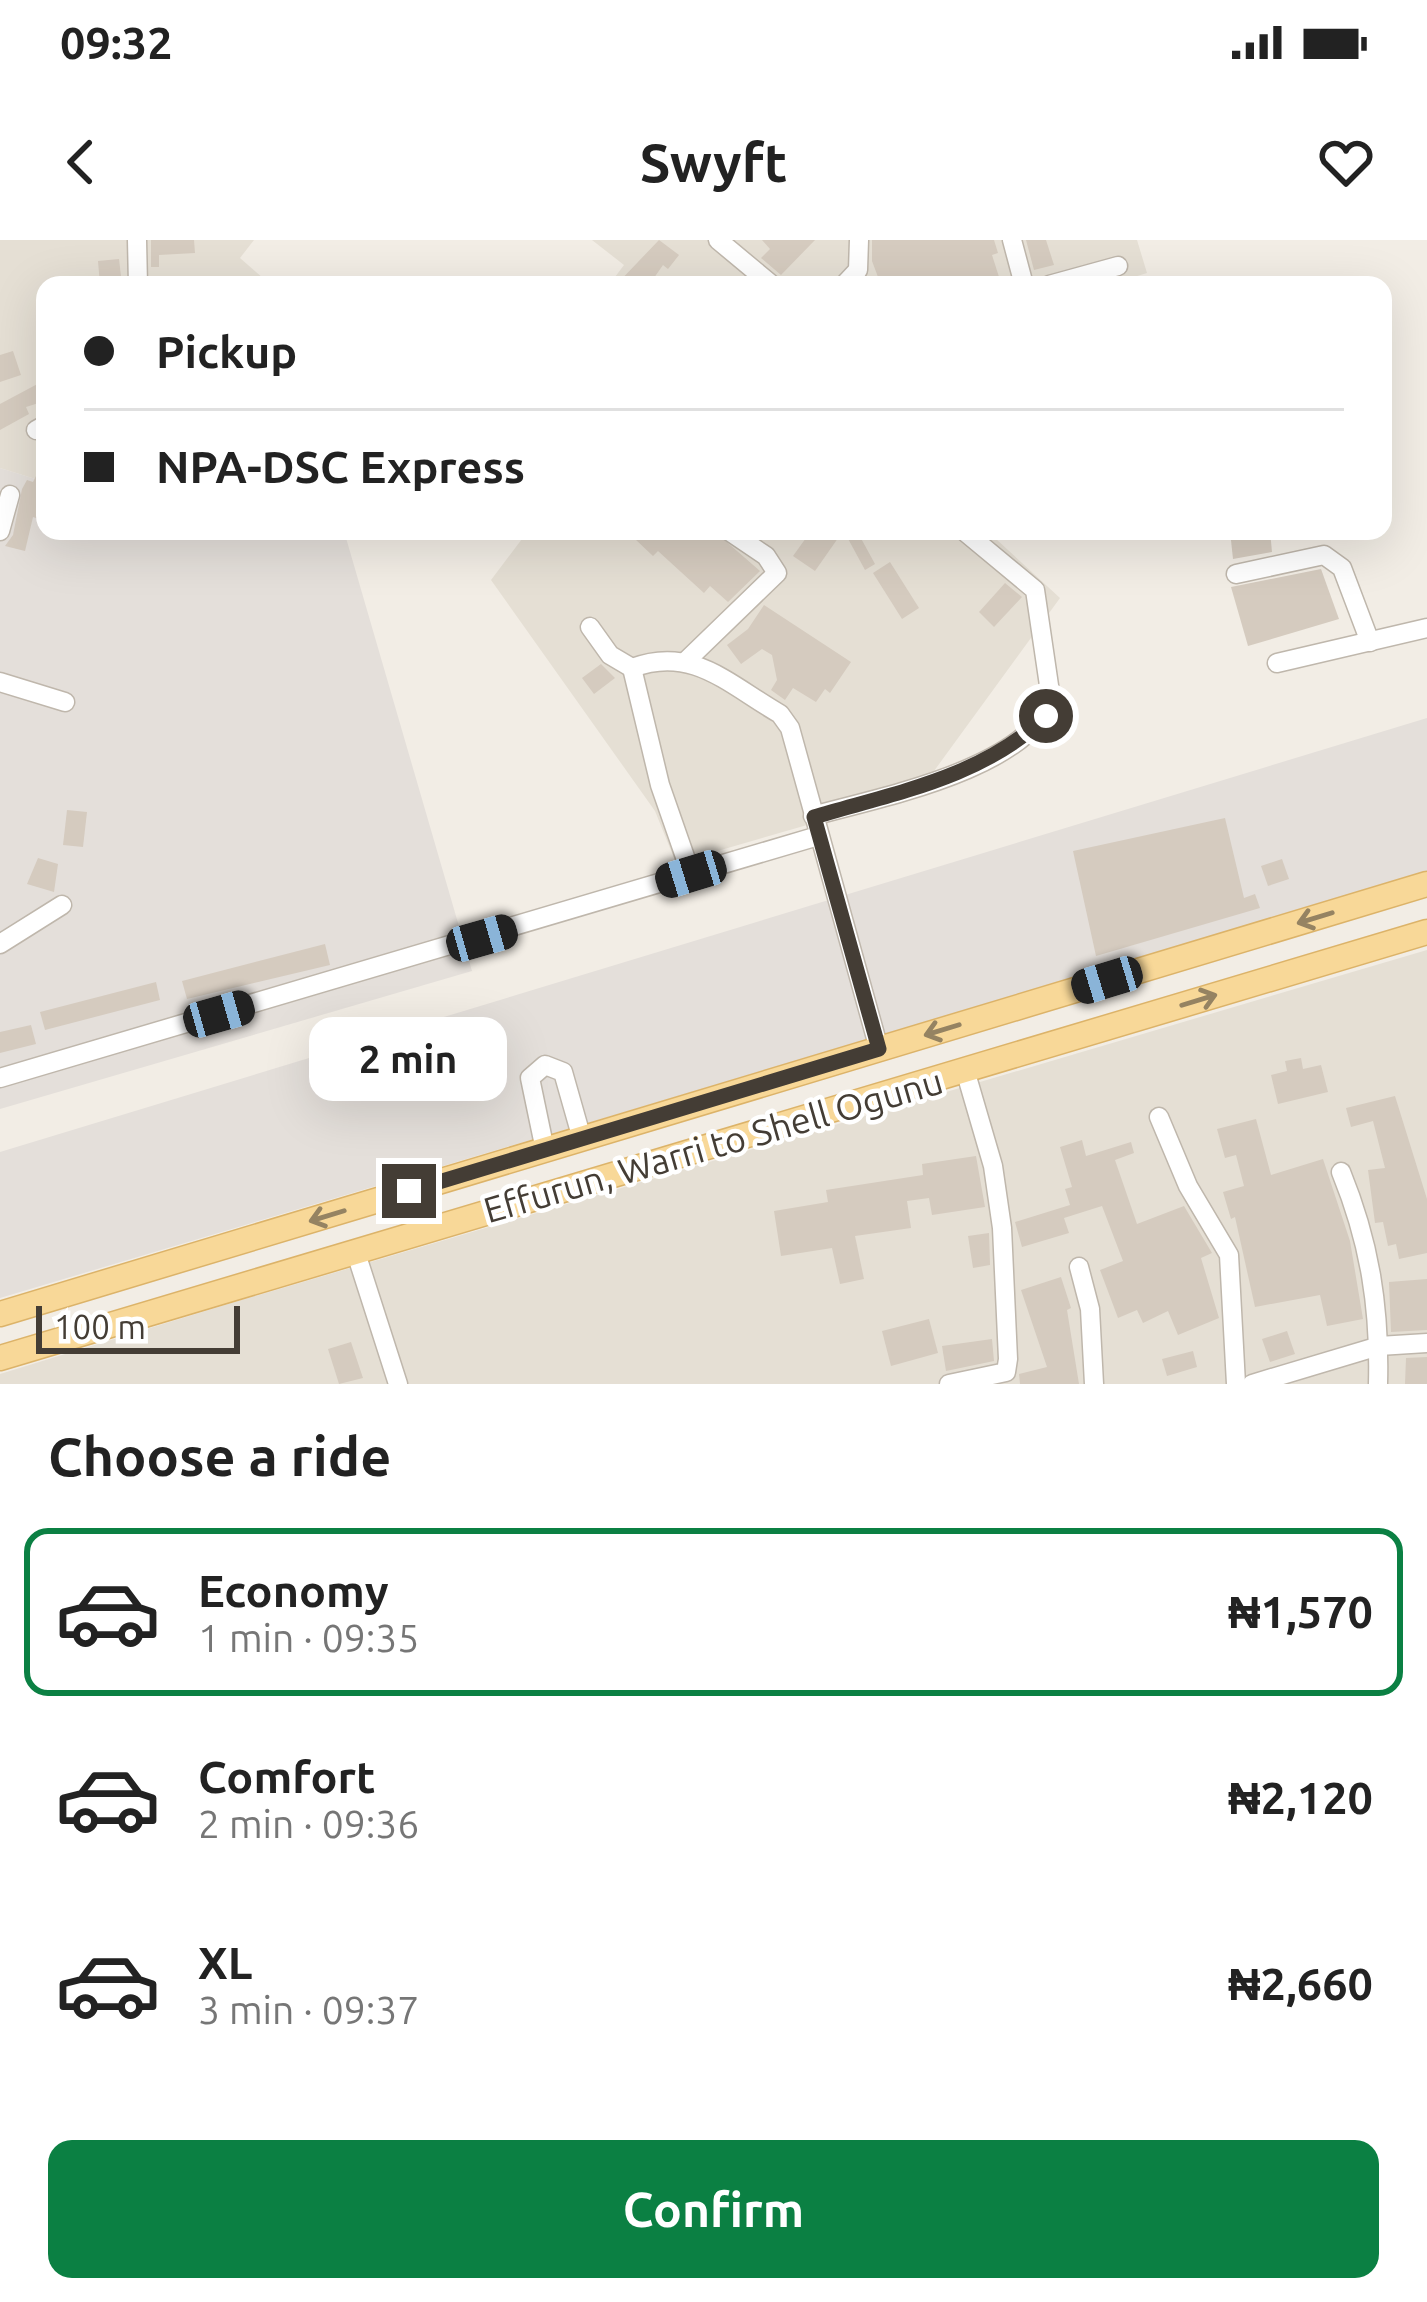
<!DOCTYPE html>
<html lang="en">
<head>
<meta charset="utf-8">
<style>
	body { margin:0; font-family:Ubuntu,sans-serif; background:#f6f6f6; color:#222; height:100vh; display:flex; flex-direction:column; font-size:45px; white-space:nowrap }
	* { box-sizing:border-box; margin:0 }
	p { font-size:39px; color:#767676 }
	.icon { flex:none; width:66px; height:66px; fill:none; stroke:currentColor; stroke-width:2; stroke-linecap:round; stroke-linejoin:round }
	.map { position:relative; height:1144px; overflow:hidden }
	.sheet { display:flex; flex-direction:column; background:#fff; flex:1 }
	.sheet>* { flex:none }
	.top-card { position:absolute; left:36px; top:36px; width:1356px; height:264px; border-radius:24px; box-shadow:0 12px 48px #0002; display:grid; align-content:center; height:264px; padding:0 48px; background:#fff }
	.scale { position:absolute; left:36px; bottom:30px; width:204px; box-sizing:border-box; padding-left:12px; border:6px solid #443d35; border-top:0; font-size:33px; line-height:42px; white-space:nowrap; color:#443d35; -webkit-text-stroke:9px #fff; paint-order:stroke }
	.end { position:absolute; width:54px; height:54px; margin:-27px; border:15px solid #443d35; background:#fff; box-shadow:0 0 0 6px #fff }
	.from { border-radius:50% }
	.bubble { position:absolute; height:84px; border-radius:24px; background:#fff; box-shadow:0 12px 48px #0002; font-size:39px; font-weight:700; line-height:84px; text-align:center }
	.car { position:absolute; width:36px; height:72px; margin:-36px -18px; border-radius:15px; box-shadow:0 0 9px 3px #0007; background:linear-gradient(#222 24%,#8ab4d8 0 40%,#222 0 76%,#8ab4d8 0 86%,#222 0) }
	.top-card b { display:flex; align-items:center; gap:42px; height:114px; font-size:45px }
	.top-card b+b { border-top:3px solid #e0e0e0 }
	.top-card i { width:30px; height:30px; background:#222 }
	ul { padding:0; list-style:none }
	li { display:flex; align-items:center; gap:36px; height:168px; margin:0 24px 18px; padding:0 24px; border:6px solid transparent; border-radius:24px }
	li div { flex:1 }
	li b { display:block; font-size:45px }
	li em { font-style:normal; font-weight:700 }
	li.on { border-color:#0b8043 }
	li>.icon { width:108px; height:108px; stroke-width:1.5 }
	h2 { padding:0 48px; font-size:54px; line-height:144px }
	.action { display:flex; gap:24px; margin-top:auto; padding:24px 48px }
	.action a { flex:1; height:138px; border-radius:24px; background:#0b8043; color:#fff; font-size:48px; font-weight:700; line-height:138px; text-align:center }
	.status { display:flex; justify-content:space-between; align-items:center; height:84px; padding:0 60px; background:#fff; direction:ltr }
	.status svg { height:33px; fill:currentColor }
	header { display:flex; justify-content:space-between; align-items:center; height:156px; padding:0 48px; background:#fff; font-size:54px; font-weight:700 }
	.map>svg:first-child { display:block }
	.residential { fill:#e5dfd4 }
	.industrial { fill:#e4dfda }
	.building { fill:#d5cbbf }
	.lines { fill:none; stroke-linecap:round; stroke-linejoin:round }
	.minor-casing { stroke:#bfb7ac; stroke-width:21 }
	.major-casing { stroke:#dcb369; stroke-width:27 }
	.minor { stroke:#fff; stroke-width:18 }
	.major { stroke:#f8d898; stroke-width:24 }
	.oneway { stroke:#958362 }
	.route { stroke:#443d35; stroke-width:15 }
	.labels { text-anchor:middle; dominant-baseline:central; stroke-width:9; stroke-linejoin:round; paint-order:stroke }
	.street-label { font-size:36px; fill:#443d35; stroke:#fff }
</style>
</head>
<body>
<div class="status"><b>09:32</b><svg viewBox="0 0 49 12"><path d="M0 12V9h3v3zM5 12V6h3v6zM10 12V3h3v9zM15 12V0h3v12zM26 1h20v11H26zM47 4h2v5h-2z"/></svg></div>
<header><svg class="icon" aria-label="back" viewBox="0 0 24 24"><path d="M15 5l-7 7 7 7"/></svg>Swyft<svg class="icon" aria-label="heart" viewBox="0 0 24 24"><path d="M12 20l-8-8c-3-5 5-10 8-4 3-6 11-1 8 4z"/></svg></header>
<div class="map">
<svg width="1427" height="1144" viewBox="0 0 1427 1144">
	<rect width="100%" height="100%" fill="#f2ede5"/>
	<!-- residential -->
	<g class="residential">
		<path d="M0 0H254L240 18 271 45H45V242L0 228Z"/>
		<path d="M592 0H1137L1147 33 1108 45H609L624 25Z"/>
		<path d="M528 291H999L995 298 1060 358 918 553 676 623 655 571 491 340Z"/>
		<path d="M1427 710V1144H0V1134L225 1065Z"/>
	</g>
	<!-- industrial -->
	<g class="industrial">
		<path d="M0 228 45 242V291H344L472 731 0 869Z"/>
		<path d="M1427 478V633L0 1058V912Z"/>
	</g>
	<!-- building -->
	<g class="building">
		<path d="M151 0H194L195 13 159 15V27H151Z"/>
		<path d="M659 0 679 15 668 29 663 25 649 45H616Z"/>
		<path d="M762 0H815L781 35 761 18 770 9Z"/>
		<path d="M872 0H994L998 13 992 15 1000 40 986 45H881L872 21Z"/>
		<path d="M1026 0H1046L1054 25 1034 30Z"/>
		<path d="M119 19 122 45H100L98 21Z"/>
		<path d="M13 111 21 135 0 142V115Z"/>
		<path d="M45 140V161L26 167 29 174 0 190V164Z"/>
		<path d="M45 218V281L33 277 25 311 5 306 13 295 22 249 27 240 33 242Z"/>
		<path d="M643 291H714L760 331 728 362 710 346 704 353 658 311 653 316 635 299Z"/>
		<path d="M811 291H843L815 331 793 316Z"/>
		<path d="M857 291 875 324 865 330 846 295Z"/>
		<path d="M1230 291H1270L1272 312 1233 319Z"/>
		<path d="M890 322 919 368 902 379 873 333Z"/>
		<path d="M1321 329 1339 379 1248 406 1231 347Z"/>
		<path d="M1005 343 1022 357 994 387 979 372Z"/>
		<path d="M764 365 851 422 830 453 825 449 816 462 793 448 785 460 771 450 777 440 772 415 762 409 741 424 727 405 748 389Z"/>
		<path d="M601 424 615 438 594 454 582 438Z"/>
		<path d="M67 570 87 572 83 607 63 605Z"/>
		<path d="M1225 578 1244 658 1255 654 1260 668 1096 716 1073 611Z"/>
		<path d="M38 618 58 624 54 652 27 644Z"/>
		<path d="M1282 619 1289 639 1268 646 1261 626Z"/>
		<path d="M325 704 330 725 187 759 182 741Z"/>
		<path d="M156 742 160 760 45 790 40 772Z"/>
		<path d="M31 785 36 804 0 813V792Z"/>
		<path d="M1301 818 1303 829 1321 825 1328 852 1278 864 1271 835 1287 831 1285 821Z"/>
		<path d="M1395 856 1427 959V1013L1399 1019 1396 1004 1388 1006 1383 982 1375 983 1368 930 1385 928 1373 881 1351 887 1346 868Z"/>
		<path d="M1256 879 1271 935 1323 919 1350 1001 1363 1079 1327 1086 1320 1055 1255 1067 1235 977 1231 979 1223 952 1244 946 1236 915 1225 918 1217 889Z"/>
		<path d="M1082 900 1086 916 1131 902 1134 913 1115 920 1137 984 1184 966 1212 1013 1201 1018 1219 1078 1178 1095 1168 1071 1143 1083 1137 1070 1118 1078 1100 1030 1123 1021 1102 966 1064 978 1069 993 1022 1007 1015 982 1070 965 1065 949 1072 947 1060 907Z"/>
		<path d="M976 916 985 967 932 975 929 958 907 961 911 988 855 996 864 1039 840 1044 832 1008 781 1016 774 971 828 962 826 950 923 935 922 924Z"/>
		<path d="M989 993 990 1025 973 1028 968 996Z"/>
		<path d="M1061 1037 1071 1068 1067 1070 1079 1144H1020L1019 1134 1047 1127 1021 1050Z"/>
		<path d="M1427 1039V1090L1391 1092 1389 1042Z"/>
		<path d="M929 1079 938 1113 891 1126 882 1091Z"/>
		<path d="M1287 1091 1295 1114 1270 1122 1262 1099Z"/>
		<path d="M992 1099 994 1121 946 1131 942 1106Z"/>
		<path d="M351 1102 363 1138 339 1144 328 1109Z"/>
		<path d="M1193 1111 1197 1127 1167 1136 1162 1119Z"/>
		<path d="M1427 1117V1144H1405L1406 1118Z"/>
	</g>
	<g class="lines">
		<defs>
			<g id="minor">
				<path d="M137 0 138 45"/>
				<path d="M718 0 772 45"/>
				<path d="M1012 0 1024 45"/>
				<path d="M844 45 858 30 859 0"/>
				<path d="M1049 45 1118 26"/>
				<path d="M36 190 45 185"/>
				<path d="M0 291 10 255"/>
				<path d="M1236 334 1324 315 1342 328 1370 402"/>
				<path d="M590 387 610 415 632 428C692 405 728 444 780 474L790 488 879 809"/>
				<path d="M687 420 777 333 766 316 729 291"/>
				<path d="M1277 423 1427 388"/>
				<path d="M632 428 660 545 691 634"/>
				<path d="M0 442 65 462"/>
				<path d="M813 576C877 558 1029 529 1051 459L1035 350 964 291"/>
				<path d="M0 704 62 665"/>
				<path d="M0 838 818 596"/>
				<path d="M1159 877 1188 946 1229 1015 1236 1144"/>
				<path d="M545 910 530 838 545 825 563 832 582 899"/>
				<path d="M1341 932C1370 1003 1380 1068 1378 1144"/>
				<path d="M355 1010 398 1144"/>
				<path d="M1079 1027 1090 1069 1094 1144"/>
				<path d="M949 1144 1006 1132 1008 1119 1002 988 993 926 965 830"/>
				<path d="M1252 1144 1379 1106 1427 1103"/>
			</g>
			<g id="major">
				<path d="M0 1074 1427 644"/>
				<path d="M0 1118 1427 692"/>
			</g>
		</defs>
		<!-- minor casing -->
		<use href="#minor" class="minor-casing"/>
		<!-- major casing -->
		<use href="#major" class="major-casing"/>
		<!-- minor -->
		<use href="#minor" class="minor"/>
		<!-- major -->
		<use href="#major" class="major"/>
	</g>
	<!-- one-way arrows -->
	<defs><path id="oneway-shaft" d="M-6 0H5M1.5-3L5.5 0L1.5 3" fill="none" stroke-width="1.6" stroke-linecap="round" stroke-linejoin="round" transform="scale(3)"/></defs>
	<g class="oneway">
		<use href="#oneway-shaft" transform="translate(1315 678) rotate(163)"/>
		<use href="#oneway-shaft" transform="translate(1199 760) rotate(-17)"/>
		<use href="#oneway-shaft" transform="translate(942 790) rotate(163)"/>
		<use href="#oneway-shaft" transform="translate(327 976) rotate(163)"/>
	</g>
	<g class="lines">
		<!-- route -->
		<path class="route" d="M409 951 879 809 814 577C894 553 984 537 1046 476"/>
	</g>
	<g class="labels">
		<!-- street labels -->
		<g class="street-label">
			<text transform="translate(713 905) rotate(-16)">Effurun, Warri to Shell Ogunu</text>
		</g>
	</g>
</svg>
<div class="scale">100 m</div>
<i class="end from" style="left:1046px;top:476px"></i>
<i class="end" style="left:409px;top:951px"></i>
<div class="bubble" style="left:309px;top:777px;width:198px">2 min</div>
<i class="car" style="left:691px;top:634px;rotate:253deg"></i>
<i class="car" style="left:482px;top:698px;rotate:74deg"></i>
<i class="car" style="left:1107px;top:740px;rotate:253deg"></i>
<i class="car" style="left:219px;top:774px;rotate:74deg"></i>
<div class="top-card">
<b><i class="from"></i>Pickup</b>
<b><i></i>NPA-DSC Express</b>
</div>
</div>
<section class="sheet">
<h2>Choose a ride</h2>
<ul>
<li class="on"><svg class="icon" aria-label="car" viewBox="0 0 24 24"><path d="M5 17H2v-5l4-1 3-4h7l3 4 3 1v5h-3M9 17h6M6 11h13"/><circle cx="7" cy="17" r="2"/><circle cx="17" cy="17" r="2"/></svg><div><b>Economy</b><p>1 min · 09:35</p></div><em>₦1,570</em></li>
<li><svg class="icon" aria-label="car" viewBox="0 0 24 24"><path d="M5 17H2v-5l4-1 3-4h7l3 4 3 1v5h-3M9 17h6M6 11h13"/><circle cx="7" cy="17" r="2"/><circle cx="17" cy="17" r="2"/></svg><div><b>Comfort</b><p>2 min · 09:36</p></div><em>₦2,120</em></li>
<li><svg class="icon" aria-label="car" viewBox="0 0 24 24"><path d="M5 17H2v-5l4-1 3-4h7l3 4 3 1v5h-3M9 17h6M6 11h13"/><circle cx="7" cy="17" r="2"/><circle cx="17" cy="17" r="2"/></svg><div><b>XL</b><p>3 min · 09:37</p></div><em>₦2,660</em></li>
</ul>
<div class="action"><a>Confirm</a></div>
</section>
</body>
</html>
